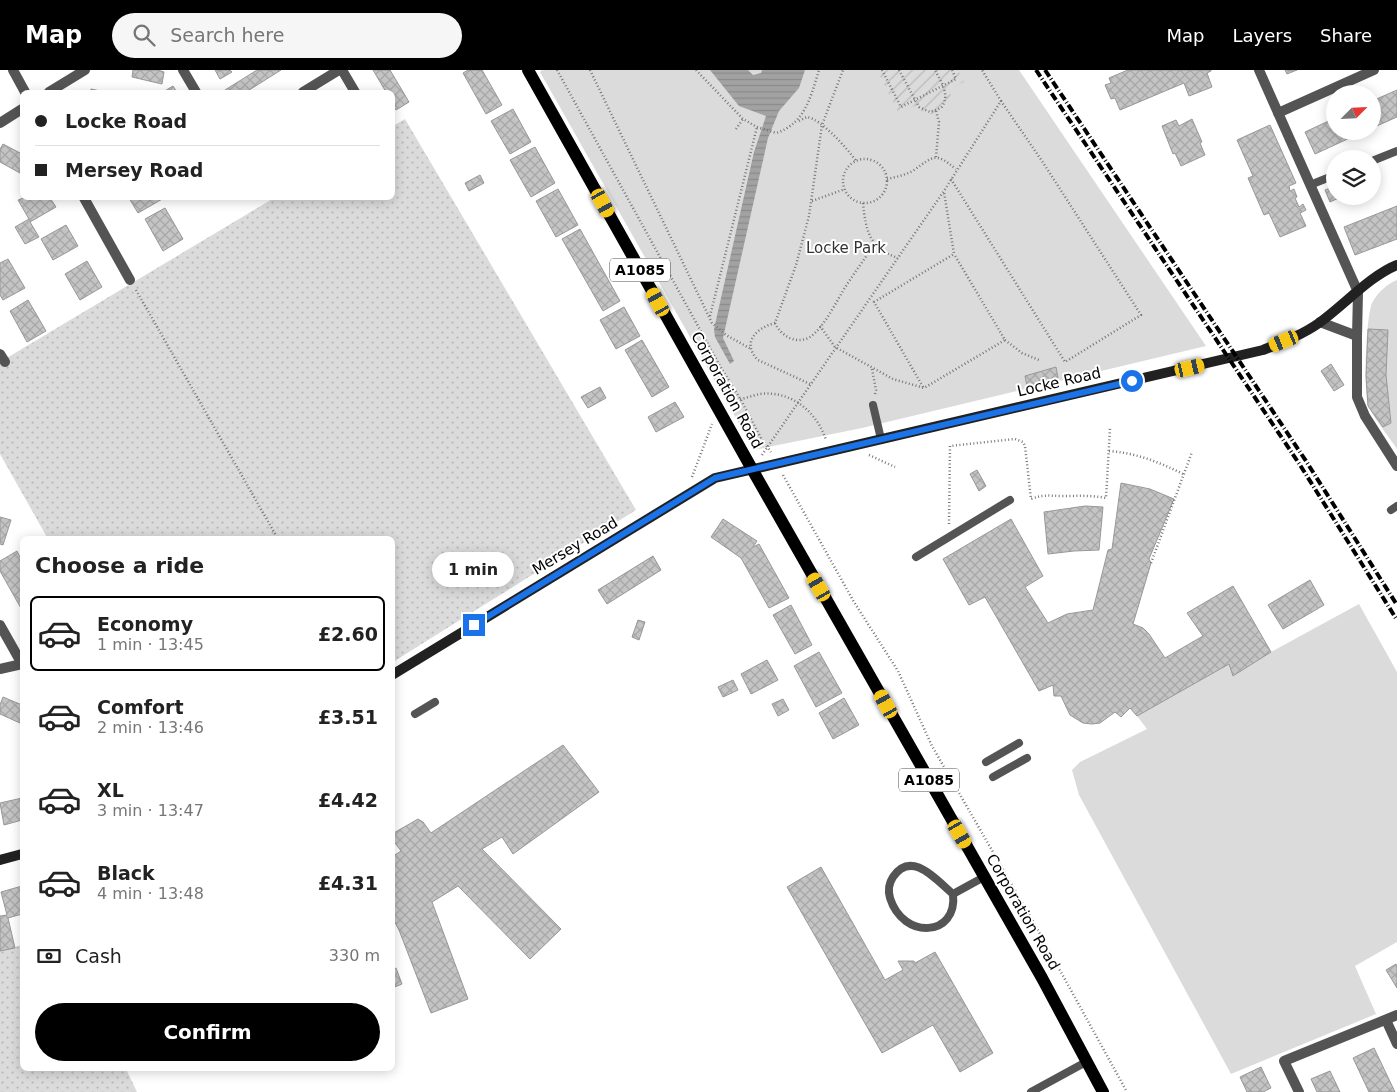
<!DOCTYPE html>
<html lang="en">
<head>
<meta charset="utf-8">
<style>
	body { margin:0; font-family:"DejaVu Sans",sans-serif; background:#f6f6f6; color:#222; height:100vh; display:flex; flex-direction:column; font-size:19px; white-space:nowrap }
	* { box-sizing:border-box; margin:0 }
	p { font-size:16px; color:#767676 }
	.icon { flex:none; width:28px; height:28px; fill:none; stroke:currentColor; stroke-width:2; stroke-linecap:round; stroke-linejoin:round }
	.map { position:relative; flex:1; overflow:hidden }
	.panel { position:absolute; left:20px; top:466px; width:375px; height:535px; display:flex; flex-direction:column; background:#fff; border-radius:8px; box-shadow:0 2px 12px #0003 }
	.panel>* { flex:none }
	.hud { position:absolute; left:20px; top:20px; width:375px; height:110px; border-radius:8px; box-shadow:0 2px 12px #0003; display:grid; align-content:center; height:110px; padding:0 15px; background:#fff }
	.needle { width:32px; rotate:66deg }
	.fabs { position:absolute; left:1326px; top:15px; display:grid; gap:10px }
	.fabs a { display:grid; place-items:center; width:55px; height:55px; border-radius:50%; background:#fff; box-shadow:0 2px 12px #0003; font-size:25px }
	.end { position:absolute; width:22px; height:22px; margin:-11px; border:6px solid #1a73e8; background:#fff; box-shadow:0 0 0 2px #fff }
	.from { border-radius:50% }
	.bubble { position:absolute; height:35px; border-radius:18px; background:#fff; box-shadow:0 2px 12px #0003; font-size:16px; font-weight:800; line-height:35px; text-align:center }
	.car { position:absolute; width:15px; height:30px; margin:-15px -8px; border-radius:6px; box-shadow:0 0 4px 1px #0007; background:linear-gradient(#f5c518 24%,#345 0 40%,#f5c518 0 76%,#345 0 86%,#f5c518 0) }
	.hud b { display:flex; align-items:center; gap:18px; height:48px; font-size:19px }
	.hud b+b { border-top:1px solid #e0e0e0 }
	.hud i { width:12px; height:12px; background:#222 }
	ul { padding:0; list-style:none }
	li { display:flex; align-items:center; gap:15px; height:75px; margin:0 10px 8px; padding:0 5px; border:2px solid transparent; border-radius:8px }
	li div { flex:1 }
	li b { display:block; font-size:19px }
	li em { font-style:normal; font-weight:800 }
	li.active { border-color:#000 }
	li>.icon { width:45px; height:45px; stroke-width:1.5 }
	h2 { padding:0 15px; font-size:22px; line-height:60px }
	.pay { display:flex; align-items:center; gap:12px; height:55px; padding:0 15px; font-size:19px }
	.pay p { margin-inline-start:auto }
	.action { display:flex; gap:10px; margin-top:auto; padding:10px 15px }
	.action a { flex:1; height:58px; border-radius:30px; background:#000; color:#fff; font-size:20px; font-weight:800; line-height:58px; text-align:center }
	header { display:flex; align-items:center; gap:30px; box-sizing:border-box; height:70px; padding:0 25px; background:#000; color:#fff }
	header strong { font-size:24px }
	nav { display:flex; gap:28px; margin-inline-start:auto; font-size:18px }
	.search { width:350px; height:45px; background:#f6f6f6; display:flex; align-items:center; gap:12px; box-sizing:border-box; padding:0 18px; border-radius:28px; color:#767676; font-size:19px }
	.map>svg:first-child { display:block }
	.grass { fill:url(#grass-dots) }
	.park { fill:#dbdbdb }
	.garden { fill:url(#garden-furrows) }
	.water { fill:url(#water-rules) }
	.building { fill:url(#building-cross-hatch); stroke:#989898 }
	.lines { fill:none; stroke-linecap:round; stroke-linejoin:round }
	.path { stroke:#767676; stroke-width:2.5; stroke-dasharray:1 2.5; stroke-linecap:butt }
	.lane { stroke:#545454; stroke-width:8 }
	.street { stroke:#545454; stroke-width:10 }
	.secondary { stroke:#212121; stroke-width:10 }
	.primary { stroke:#000; stroke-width:12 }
	.rail { stroke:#000; stroke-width:4; stroke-dasharray:8 2.5 1 2.5; stroke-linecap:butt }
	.route { stroke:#1a73e8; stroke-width:6 }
	.labels { text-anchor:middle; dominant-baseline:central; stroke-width:4; stroke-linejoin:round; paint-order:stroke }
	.shield { fill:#fff; stroke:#4c4c4c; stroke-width:1 }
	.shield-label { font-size:14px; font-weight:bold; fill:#000 }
	.park-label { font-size:15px; fill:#323232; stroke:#fff }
	.street-label { font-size:15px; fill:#000; stroke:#fff }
</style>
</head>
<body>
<header>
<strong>Map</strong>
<div class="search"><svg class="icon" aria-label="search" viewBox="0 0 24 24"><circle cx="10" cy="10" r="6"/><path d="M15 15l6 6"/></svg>Search here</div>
<nav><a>Map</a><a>Layers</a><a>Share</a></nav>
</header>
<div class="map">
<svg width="1397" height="1022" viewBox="0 0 1397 1022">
	<defs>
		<pattern id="grass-dots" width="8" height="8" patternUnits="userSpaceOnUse" patternTransform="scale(1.25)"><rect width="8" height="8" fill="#dbdbdb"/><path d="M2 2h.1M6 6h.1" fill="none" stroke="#bababa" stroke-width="1.8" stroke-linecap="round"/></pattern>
		<pattern id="garden-furrows" width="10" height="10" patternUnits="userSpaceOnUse" patternTransform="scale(1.25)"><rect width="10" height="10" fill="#dbdbdb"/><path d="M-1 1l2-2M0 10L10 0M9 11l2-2" fill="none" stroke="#bababa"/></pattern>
		<pattern id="water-rules" width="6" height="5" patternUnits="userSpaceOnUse" patternTransform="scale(1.25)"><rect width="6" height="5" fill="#a2a2a2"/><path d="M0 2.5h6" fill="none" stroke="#8a8a8a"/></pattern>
		<pattern id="building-cross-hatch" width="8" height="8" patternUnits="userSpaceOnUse" patternTransform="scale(1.25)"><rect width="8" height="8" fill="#c4c4c4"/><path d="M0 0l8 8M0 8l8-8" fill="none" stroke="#a7a7a7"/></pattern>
	</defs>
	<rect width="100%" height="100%" fill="#fff"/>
	<!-- grass -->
	<g class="grass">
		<path d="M405 49 636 440 393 592 392 469H48L0 384V292L274 128H392L393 56Z"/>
		<path d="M22 875V999H126L137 1022H0V881Z"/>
	</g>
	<!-- park -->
	<g class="park">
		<path d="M542 0H1019L1206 276 862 358 754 380 540 2Z"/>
		<path d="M1397 210V379C1388 365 1376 352 1369 337 1363 323 1366 247 1372 233 1377 223 1388 213 1397 210Z"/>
		<path d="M1359 534 1397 602V872L1355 896 1376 944 1231 1004 1079 725 1072 700 1080 692 1147 659 1137 646 1229 594 1234 606 1271 582Z"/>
	</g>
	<!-- garden -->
	<path class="garden" d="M877 0H958L964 12 950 19C955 45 932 52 914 36L899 44Z"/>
	<!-- water -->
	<path class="water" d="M710 0H748L753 5 761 3 762 0H805L799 18 779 41 768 68 723 268 734 291 730 294 715 267 714 259 754 82 766 46 739 36Z"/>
	<!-- building -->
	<g class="building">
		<path d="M133 0H158L164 2 162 14 132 7Z"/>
		<path d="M215 0H230L232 2 220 9Z"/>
		<path d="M257 0H281L246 22H227L225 20Z"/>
		<path d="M373 0H390L409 32 396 40 392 34V22H386Z"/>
		<path d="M468 0H482L502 35 486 44 463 3Z"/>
		<path d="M1128 0H1211V1L1207 3 1212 17 1189 26 1184 13 1120 40 1115 28 1111 29 1105 15 1111 13 1109 8Z"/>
		<path d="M1285 0H1297L1287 4Z"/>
		<path d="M173 16 177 22H163Z"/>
		<path d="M91 19 105 22H90Z"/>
		<path d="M1397 20V47L1372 58V31Z"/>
		<path d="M513 39 531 72 510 84 491 51Z"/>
		<path d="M1335 48V61H1365L1315 84 1305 62Z"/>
		<path d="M1192 49 1202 72 1200 73 1205 85 1181 96 1175 83 1173 84 1162 56 1176 50 1179 56Z"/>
		<path d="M1270 55 1296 113 1289 116 1290 121 1294 119 1297 127 1295 128 1299 137 1303 134 1306 140 1300 143 1306 156 1280 167 1269 143 1264 145 1248 108 1253 106 1237 70Z"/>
		<path d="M3 74 22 84V98L20 103 0 92V79Z"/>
		<path d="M535 77 555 113 531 127 510 90Z"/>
		<path d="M480 105 484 113 469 121 465 113Z"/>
		<path d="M1335 116V126L1341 127 1330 132 1325 120Z"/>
		<path d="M558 119 578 155 556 167 536 131Z"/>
		<path d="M23 128H50L56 137 30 152 39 167 25 174 15 157 29 149 18 130Z"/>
		<path d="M129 128H164L138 143Z"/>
		<path d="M1397 136V169L1355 185 1344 157Z"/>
		<path d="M165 138 183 169 163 181 145 149Z"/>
		<path d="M66 155 78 176 53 190 41 169Z"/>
		<path d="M580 159 620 231 603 241 562 169Z"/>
		<path d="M8 189 25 218 3 230 0 225V193Z"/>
		<path d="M87 191 102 217 80 230 65 204Z"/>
		<path d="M28 230 46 261 27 272 10 241Z"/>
		<path d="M624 237 640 266 616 279 600 250Z"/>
		<path d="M1368 259 1388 260 1386 305 1391 353 1383 357 1368 336 1366 306Z"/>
		<path d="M642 270 669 317 652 327 625 280Z"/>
		<path d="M1331 294 1344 315 1334 321 1321 301Z"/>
		<path d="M1056 297 1058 308 1027 316 1025 306Z"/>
		<path d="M600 317 606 328 588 338 581 327Z"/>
		<path d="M675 332 684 347 656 362 648 347Z"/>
		<path d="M977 400 986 416 979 421 970 404Z"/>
		<path d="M1121 413 1150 419 1174 429 1149 489 1151 493 1133 554 1143 558 1149 564 1165 588 1203 566 1187 543 1233 516 1271 582 1233 606 1229 594 1137 646 1130 638 1121 647 1115 642 1100 653 1092 654 1083 653 1070 645 1061 626H1054L1053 615 1039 621 985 527 969 535 943 489 1011 449 1043 506 1025 517 1048 553 1067 544 1093 540 1108 480 1112 479Z"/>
		<path d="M1085 436 1103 437 1099 480 1074 481 1048 484 1044 442Z"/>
		<path d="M0 447 11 450 3 475 0 474Z"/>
		<path d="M723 449 757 471 753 477 759 474 789 528 769 538 741 488 711 467Z"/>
		<path d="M17 481 22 491V540L0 501V491Z"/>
		<path d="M653 486 661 500 607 534 598 520Z"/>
		<path d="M1310 510 1324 535 1283 559 1268 535Z"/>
		<path d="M791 535 812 575 795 584 773 545Z"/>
		<path d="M638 550 645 552 639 570 632 567Z"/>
		<path d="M819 582 842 623 816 637 794 596Z"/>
		<path d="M767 590 778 610 751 624 741 604Z"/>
		<path d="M733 610 738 620 723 627 718 617Z"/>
		<path d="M3 627 22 635V648L20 653 0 644V635Z"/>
		<path d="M844 628 859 655 833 669 819 643Z"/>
		<path d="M783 629 789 640 778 646 772 634Z"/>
		<path d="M563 675 599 722 513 784 502 767 482 779 561 859 530 889 458 816 432 832 468 929 431 943 399 860 392 847V787L401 781 392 769V764L418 749 423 752 431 763Z"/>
		<path d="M22 728V750L4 755 0 733Z"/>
		<path d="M821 797 885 910 903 900 898 891H914L915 893 935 882 993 983 960 1002 933 955 882 983 787 817Z"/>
		<path d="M22 816V844L8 848 15 878 0 881V846L7 845 1 822Z"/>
		<path d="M1396 894 1397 896V918L1386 900Z"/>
		<path d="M396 898 402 914 392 918V900Z"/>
		<path d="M1374 978 1395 1022H1369L1353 988Z"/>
		<path d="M1261 997 1271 1018 1263 1022H1247L1240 1007Z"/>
		<path d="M1330 1001 1340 1022H1317L1311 1009Z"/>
	</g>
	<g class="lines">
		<!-- path -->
		<g class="path">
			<path d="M557 0 720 296 741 330 761 368 771 382"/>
			<path d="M590 0 712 253 726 265 751 279"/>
			<path d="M696 0 743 49 757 57 776 63C805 54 811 26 819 0"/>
			<path d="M882 0 901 37 956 9 952 0"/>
			<path d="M899 0 919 37 930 42 941 38C951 25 941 12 935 0"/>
			<path d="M799 51 807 47C821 49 848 79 856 91"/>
			<path d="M736 59 743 49"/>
			<path d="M936 87 939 52 936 41"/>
			<circle cx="865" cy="111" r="22"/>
			<path d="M887 109C896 107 906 105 914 100 934 86 935 82 956 99"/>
			<path d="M951 109 1065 292 1141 245 1042 91 1001 31"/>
			<path d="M812 131 845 119"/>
			<path d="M863 133C866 161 869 178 898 188"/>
			<path d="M136 220 278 469"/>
			<path d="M710 246 757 57"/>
			<path d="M775 253C781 266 796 275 810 267 824 258 837 230 846 216 855 202 865 188 875 174"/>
			<path d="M820 256 835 277 893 309 924 318 1005 270 954 184"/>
			<path d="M1005 270 1022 283 1039 290"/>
			<path d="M872 299 876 320 875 324"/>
			<path d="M810 314 758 290C741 273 756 258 775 253L796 195 809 146 822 55 843 0"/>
			<path d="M923 317 874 232 954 184 944 122"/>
			<path d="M730 332C740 330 750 326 760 324 791 320 817 342 826 370"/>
			<path d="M1109 381C1136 383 1159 392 1183 404"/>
			<path d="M762 385 944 121 1001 31 982 0"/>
			<path d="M869 385 895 397"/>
			<path d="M783 405 854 532 898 601 932 676 1035 855 1127 1022"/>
			<path d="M692 407 712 354"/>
			<path d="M949 454 950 376 1015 369 1023 372 1025 376 1031 429C1044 424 1050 426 1062 426 1077 426 1091 425 1106 428L1110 358"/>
			<path d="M1151 493 1192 382"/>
		</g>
		<!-- lane -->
		<g class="lane">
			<path d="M1372 91 1397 81"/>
			<path d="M1310 115 1335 105"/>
			<path d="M873 335 881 369"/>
			<path d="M1391 440 1397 436"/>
			<path d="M916 487 1010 430"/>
			<path d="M415 644 435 632"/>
			<path d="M986 692 1019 673"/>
			<path d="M993 707 1027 688"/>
			<path d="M953 824C937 811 912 779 893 807 889 813 888 821 890 828 903 870 958 867 953 824L984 807"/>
			<path d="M1031 1022 1086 992"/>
		</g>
		<!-- street -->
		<g class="street">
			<path d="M13 0 25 22"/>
			<path d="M183 0 196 22"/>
			<path d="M342 0 355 22"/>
			<path d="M1259 0 1358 222 1357 266V327L1365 346 1397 396"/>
			<path d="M49 22 85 0"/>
			<path d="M303 22 339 0"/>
			<path d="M1278 43 1374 0"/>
			<path d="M0 53 22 39"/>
			<path d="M84 128 130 210"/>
			<path d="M1320 252 1357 266"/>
			<path d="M0 284 5 292"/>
			<path d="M0 555 22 594"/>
			<path d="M0 599 22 594"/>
			<path d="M1386 950 1397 974"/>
			<path d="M1299 1022 1284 991 1397 945"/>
		</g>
		<!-- secondary -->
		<g class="secondary">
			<path d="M392 605 715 408 1263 280C1283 272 1302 265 1319 253 1343 236 1371 205 1397 195"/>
			<path d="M0 790 22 784"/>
		</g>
		<!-- primary -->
		<path class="primary" d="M528 0 752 399 1042 908 1103 1022"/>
		<!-- rail -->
		<g class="rail">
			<path d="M1036 0 1300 395 1397 550"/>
			<path d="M1045 0 1306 391 1397 535"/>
		</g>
	</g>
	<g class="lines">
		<!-- route -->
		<path class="route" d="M474 555 715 408 1132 311"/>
	</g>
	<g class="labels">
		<!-- shield labels -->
		<g class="shield">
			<rect x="610" y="188.5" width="60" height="23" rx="4"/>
			<rect x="899" y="698.5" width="60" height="23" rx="4"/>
		</g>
		<g class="shield-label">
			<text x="640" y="200">A1085</text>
			<text x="929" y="710">A1085</text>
		</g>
		<!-- park labels -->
		<g class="park-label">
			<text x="846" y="178">Locke Park</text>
		</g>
		<!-- street labels -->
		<g class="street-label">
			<text transform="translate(1059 312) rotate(-13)">Locke Road</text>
			<text transform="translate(727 320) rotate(61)">Corporation Road</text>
			<text transform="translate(575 476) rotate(-31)">Mersey Road</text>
			<text transform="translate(1023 842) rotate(60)">Corporation Road</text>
		</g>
	</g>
</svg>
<div class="fabs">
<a><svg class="needle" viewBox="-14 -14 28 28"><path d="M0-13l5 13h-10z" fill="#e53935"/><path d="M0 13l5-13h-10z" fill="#767676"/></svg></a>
<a><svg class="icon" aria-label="layers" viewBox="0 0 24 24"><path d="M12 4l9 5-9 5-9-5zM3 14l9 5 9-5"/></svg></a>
</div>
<i class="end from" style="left:1132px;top:311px"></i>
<i class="end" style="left:474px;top:555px"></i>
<div class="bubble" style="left:432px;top:482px;width:82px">1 min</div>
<i class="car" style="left:603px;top:133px;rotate:151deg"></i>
<i class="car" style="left:658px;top:232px;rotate:331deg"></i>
<i class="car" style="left:1284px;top:271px;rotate:248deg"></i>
<i class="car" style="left:1190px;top:298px;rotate:77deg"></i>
<i class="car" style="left:819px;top:517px;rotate:330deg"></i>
<i class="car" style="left:886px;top:634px;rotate:331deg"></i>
<i class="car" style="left:960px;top:764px;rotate:150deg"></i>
<div class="hud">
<b><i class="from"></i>Locke Road</b>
<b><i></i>Mersey Road</b>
</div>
<section class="panel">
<h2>Choose a ride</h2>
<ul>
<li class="active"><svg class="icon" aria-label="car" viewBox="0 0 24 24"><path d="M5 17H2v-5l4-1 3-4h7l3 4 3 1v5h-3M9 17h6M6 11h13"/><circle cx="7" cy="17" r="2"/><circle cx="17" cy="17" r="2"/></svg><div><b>Economy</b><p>1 min · 13:45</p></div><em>£2.60</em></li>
<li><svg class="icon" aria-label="car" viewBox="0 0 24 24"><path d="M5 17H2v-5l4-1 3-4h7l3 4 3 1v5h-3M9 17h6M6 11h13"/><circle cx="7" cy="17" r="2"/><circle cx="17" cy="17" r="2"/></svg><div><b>Comfort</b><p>2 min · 13:46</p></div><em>£3.51</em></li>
<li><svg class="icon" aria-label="car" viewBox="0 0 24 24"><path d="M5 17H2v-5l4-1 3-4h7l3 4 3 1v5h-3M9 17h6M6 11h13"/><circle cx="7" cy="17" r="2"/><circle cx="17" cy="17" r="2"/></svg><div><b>XL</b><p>3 min · 13:47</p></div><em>£4.42</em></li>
<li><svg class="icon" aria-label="car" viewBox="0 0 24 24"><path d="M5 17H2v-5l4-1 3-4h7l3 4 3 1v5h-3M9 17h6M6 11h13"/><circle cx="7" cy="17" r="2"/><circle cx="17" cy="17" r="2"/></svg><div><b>Black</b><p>4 min · 13:48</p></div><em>£4.31</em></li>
</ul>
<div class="pay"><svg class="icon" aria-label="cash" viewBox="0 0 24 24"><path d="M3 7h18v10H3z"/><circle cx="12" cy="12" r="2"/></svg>Cash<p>330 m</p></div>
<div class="action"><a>Confirm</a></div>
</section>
</div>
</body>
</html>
